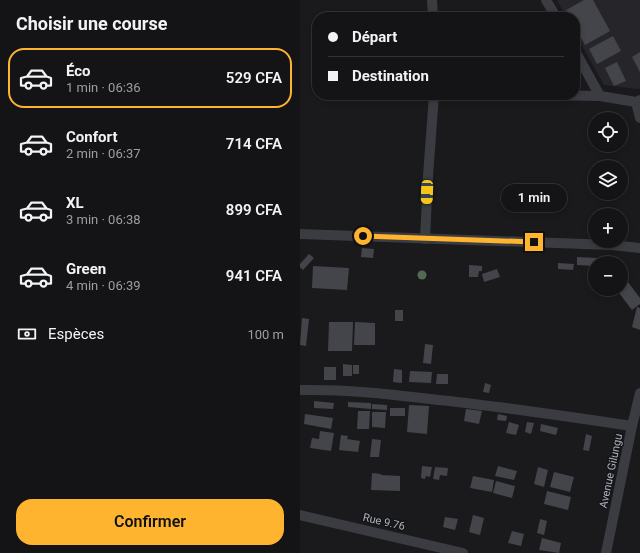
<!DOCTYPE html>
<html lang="fr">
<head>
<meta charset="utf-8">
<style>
	body { margin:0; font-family:Roboto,sans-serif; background:#1d1d1f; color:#f1f3f6; height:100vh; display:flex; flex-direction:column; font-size:15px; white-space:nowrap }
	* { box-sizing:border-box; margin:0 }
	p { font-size:13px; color:#9d9ea1 }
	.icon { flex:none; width:22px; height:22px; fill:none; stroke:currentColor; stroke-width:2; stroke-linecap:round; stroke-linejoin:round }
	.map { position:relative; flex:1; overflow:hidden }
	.sheet { display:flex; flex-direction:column; background:#141416; width:300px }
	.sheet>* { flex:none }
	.hud { position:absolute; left:12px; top:12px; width:268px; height:88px; border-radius:16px; box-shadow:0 2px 6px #0003,0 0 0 1px #333335; display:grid; align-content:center; height:88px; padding:0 16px; background:#141416 }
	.buttons { position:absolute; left:288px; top:112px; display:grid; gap:8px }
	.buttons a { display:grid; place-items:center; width:40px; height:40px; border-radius:50%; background:#141416; box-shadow:0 2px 6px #0003,0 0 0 1px #333335; font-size:20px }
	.end { position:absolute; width:18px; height:18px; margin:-9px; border:5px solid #ffb430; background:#111; box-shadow:0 0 0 2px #111 }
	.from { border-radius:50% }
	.bubble { position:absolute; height:28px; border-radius:14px; background:#141416; box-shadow:0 2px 6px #0003,0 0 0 1px #333335; font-size:13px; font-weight:600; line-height:28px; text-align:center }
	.car { position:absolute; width:12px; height:24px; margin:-12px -6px; border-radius:5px; box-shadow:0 0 3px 1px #0007; background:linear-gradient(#f5c518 24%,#345 0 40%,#f5c518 0 76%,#345 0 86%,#f5c518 0) }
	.hud b { display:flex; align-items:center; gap:14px; height:38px; font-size:15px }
	.hud b+b { border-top:1px solid #333335 }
	.hud i { width:10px; height:10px; background:#f1f3f6 }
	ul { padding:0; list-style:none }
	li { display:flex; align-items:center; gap:12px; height:60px; margin:0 8px 6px; padding:0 8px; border:2px solid transparent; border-radius:16px }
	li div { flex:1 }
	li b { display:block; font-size:15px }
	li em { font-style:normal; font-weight:600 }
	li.on { border-color:#ffb430 }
	li>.icon { width:36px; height:36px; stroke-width:1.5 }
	h2 { padding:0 16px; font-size:18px; line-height:48px }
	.pay { display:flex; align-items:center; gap:10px; height:44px; padding:0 16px; font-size:15px }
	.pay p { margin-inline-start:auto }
	.button { display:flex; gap:8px; margin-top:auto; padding:8px 16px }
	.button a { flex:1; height:46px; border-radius:16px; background:#ffb430; color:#111; font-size:16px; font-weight:600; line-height:46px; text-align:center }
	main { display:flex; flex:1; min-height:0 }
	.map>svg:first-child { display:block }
	.built { fill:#26262a }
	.building { fill:#44454a }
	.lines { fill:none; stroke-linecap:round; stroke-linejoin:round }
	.minor { stroke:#3b3c42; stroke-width:10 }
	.tree { fill:#536955 }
	.route { stroke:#ffb430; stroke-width:5 }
	.labels { text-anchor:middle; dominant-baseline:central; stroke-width:3; stroke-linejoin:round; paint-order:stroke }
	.street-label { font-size:11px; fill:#acb2bd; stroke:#151518 }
</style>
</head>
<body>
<main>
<section class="sheet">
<h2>Choisir une course</h2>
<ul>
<li class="on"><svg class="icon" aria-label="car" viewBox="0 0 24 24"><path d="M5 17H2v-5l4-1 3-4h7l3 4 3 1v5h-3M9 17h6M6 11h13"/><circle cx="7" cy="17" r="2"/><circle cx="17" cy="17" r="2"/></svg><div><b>Éco</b><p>1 min · 06:36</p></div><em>529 CFA</em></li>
<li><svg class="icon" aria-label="car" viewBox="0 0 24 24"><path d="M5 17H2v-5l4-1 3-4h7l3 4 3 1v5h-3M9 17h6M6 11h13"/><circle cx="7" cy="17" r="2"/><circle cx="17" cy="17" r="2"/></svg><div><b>Confort</b><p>2 min · 06:37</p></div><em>714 CFA</em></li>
<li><svg class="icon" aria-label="car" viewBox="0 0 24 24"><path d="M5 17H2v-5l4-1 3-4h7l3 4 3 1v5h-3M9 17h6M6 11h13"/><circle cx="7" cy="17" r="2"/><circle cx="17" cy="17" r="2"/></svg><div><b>XL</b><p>3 min · 06:38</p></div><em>899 CFA</em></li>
<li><svg class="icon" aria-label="car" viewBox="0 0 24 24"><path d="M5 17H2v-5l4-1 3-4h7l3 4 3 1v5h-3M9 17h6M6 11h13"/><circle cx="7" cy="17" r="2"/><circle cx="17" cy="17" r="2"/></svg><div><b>Green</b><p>4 min · 06:39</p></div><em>941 CFA</em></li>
</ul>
<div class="pay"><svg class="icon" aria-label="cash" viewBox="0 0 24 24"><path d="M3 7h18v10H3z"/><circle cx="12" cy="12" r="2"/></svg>Espèces<p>100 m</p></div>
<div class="button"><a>Confirmer</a></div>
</section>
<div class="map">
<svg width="340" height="553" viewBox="0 0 340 553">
	<rect width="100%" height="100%" fill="#1a1a1d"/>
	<!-- built -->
	<path class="built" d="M257 0H340V88L338 89 304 85 275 33V17H266Z"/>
	<!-- building -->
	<g class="building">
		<path d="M284 0H293L310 31 285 45 275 26V17H270L266 10Z"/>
		<path d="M313 36 321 51 297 64 289 49Z"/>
		<path d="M340 52V72L332 57Z"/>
		<path d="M317 62 326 81 314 86 305 68Z"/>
		<path d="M62 248 74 249 73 258 61 257Z"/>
		<path d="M9 254 14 258 3 270 0 267V264Z"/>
		<path d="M277 257 297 258V263H295V266L277 265Z"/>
		<path d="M258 263 274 264 273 270 258 269Z"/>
		<path d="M169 265 182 266V271H179L178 277H169Z"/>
		<path d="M13 266 49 268 47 290 12 288Z"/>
		<path d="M197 269 200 277 184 282 182 274Z"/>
		<path d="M321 273 340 298V304L332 310 316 289H321Z"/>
		<path d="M337 307 340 308V330L332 327Z"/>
		<rect x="95" y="310" width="8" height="11"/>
		<path d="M2 318 9 319 6 346 0 345Z"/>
		<path d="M29 322H53L52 351H28Z"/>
		<path d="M55 322 75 323V345H54Z"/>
		<path d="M125 344 133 345 131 364 123 363Z"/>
		<path d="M43 364 52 365V376H43Z"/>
		<rect x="53" y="365" width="6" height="9"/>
		<rect x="24" y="367" width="12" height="13"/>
		<path d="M94 369 102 370V383L93 382Z"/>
		<path d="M110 371 132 372 131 383 109 382Z"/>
		<path d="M137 374H148V384H136Z"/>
		<path d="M185 383 191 385 189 393 183 392Z"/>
		<path d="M14 401 34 403 33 409 14 408Z"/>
		<path d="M48 402 71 403V409L48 407Z"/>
		<path d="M72 404 87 405V410L72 409Z"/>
		<path d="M109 405 129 406 127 434 107 432Z"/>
		<rect x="90" y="408" width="15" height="8"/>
		<path d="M166 409 182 411 179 424 164 421Z"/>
		<path d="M58 411H70L69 429H57Z"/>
		<path d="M72 412H86L85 428 72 427Z"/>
		<path d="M5 414 33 418 31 429 4 424Z"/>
		<path d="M198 414 207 416 206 421 197 420Z"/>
		<path d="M209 422 219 425 216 435 206 433Z"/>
		<path d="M227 422 234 423 231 434 225 432Z"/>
		<path d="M241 424 258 428 256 435 240 431Z"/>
		<path d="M20 431 34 433 31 451 10 448 12 438 19 439Z"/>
		<path d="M286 434 292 436 289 451 283 450Z"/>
		<path d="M41 435 48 436 47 439 60 441 58 452 39 450Z"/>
		<path d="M72 439 81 440 79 457H70Z"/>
		<path d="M122 466 132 467 130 477 126 476 125 479 121 478Z"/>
		<path d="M198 466 217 471 214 480 195 476Z"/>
		<path d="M135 467 148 468 147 476 140 475 139 480 133 479Z"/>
		<path d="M238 467 248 470 244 487 234 484Z"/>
		<path d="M254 472 274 477 270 492 250 487Z"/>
		<path d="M72 473 81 474V475L100 476V491L71 490Z"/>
		<path d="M173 476 194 480 192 492 170 488Z"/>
		<path d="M196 481 215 486 212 498 193 493Z"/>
		<path d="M247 491 271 497 268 510 244 504Z"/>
		<path d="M173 515 184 518 180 535 169 532Z"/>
		<path d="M145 517 158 519 155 530 143 527Z"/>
		<path d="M240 519 247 521 244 535 237 533Z"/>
		<path d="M212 531 224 534 221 546 208 543Z"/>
		<path d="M242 538 261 543 259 553 239 550Z"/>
	</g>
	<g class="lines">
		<!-- minor -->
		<g class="minor">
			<path d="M132 0 133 17"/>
			<path d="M246 0 256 17"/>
			<path d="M275 51 300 96"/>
			<path d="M238 95 300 96 336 102 340 100"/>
			<path d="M336 102 340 118"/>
			<path d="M0 234 312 245 340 248"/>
			<path d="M125 239 128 176 134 95"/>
			<path d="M0 390C43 389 87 394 130 399 198 406 265 416 332 426"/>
			<path d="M0 515 163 553"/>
			<path d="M306 553 332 426 340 393"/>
		</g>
	</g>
	<!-- trees -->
	<circle class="tree" cx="122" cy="275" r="4.5"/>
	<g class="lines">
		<!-- route -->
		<path class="route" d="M63 236 234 242"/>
	</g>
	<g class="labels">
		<!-- street labels -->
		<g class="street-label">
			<text transform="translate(311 471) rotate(-78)">Avenue Gilungu</text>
			<text transform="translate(84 522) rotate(13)">Rue 9.76</text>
		</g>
	</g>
</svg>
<div class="buttons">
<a><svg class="icon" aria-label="locate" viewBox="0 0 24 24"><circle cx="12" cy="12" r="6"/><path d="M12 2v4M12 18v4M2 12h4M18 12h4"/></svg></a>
<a><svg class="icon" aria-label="layers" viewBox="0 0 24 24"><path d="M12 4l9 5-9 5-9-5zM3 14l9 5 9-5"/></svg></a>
<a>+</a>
<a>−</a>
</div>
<i class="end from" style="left:63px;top:236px"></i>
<i class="end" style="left:234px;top:242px"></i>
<div class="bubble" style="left:201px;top:184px;width:66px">1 min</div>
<i class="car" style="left:127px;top:192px;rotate:182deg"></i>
<div class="hud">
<b><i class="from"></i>Départ</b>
<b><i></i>Destination</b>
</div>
</div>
</main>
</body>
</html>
